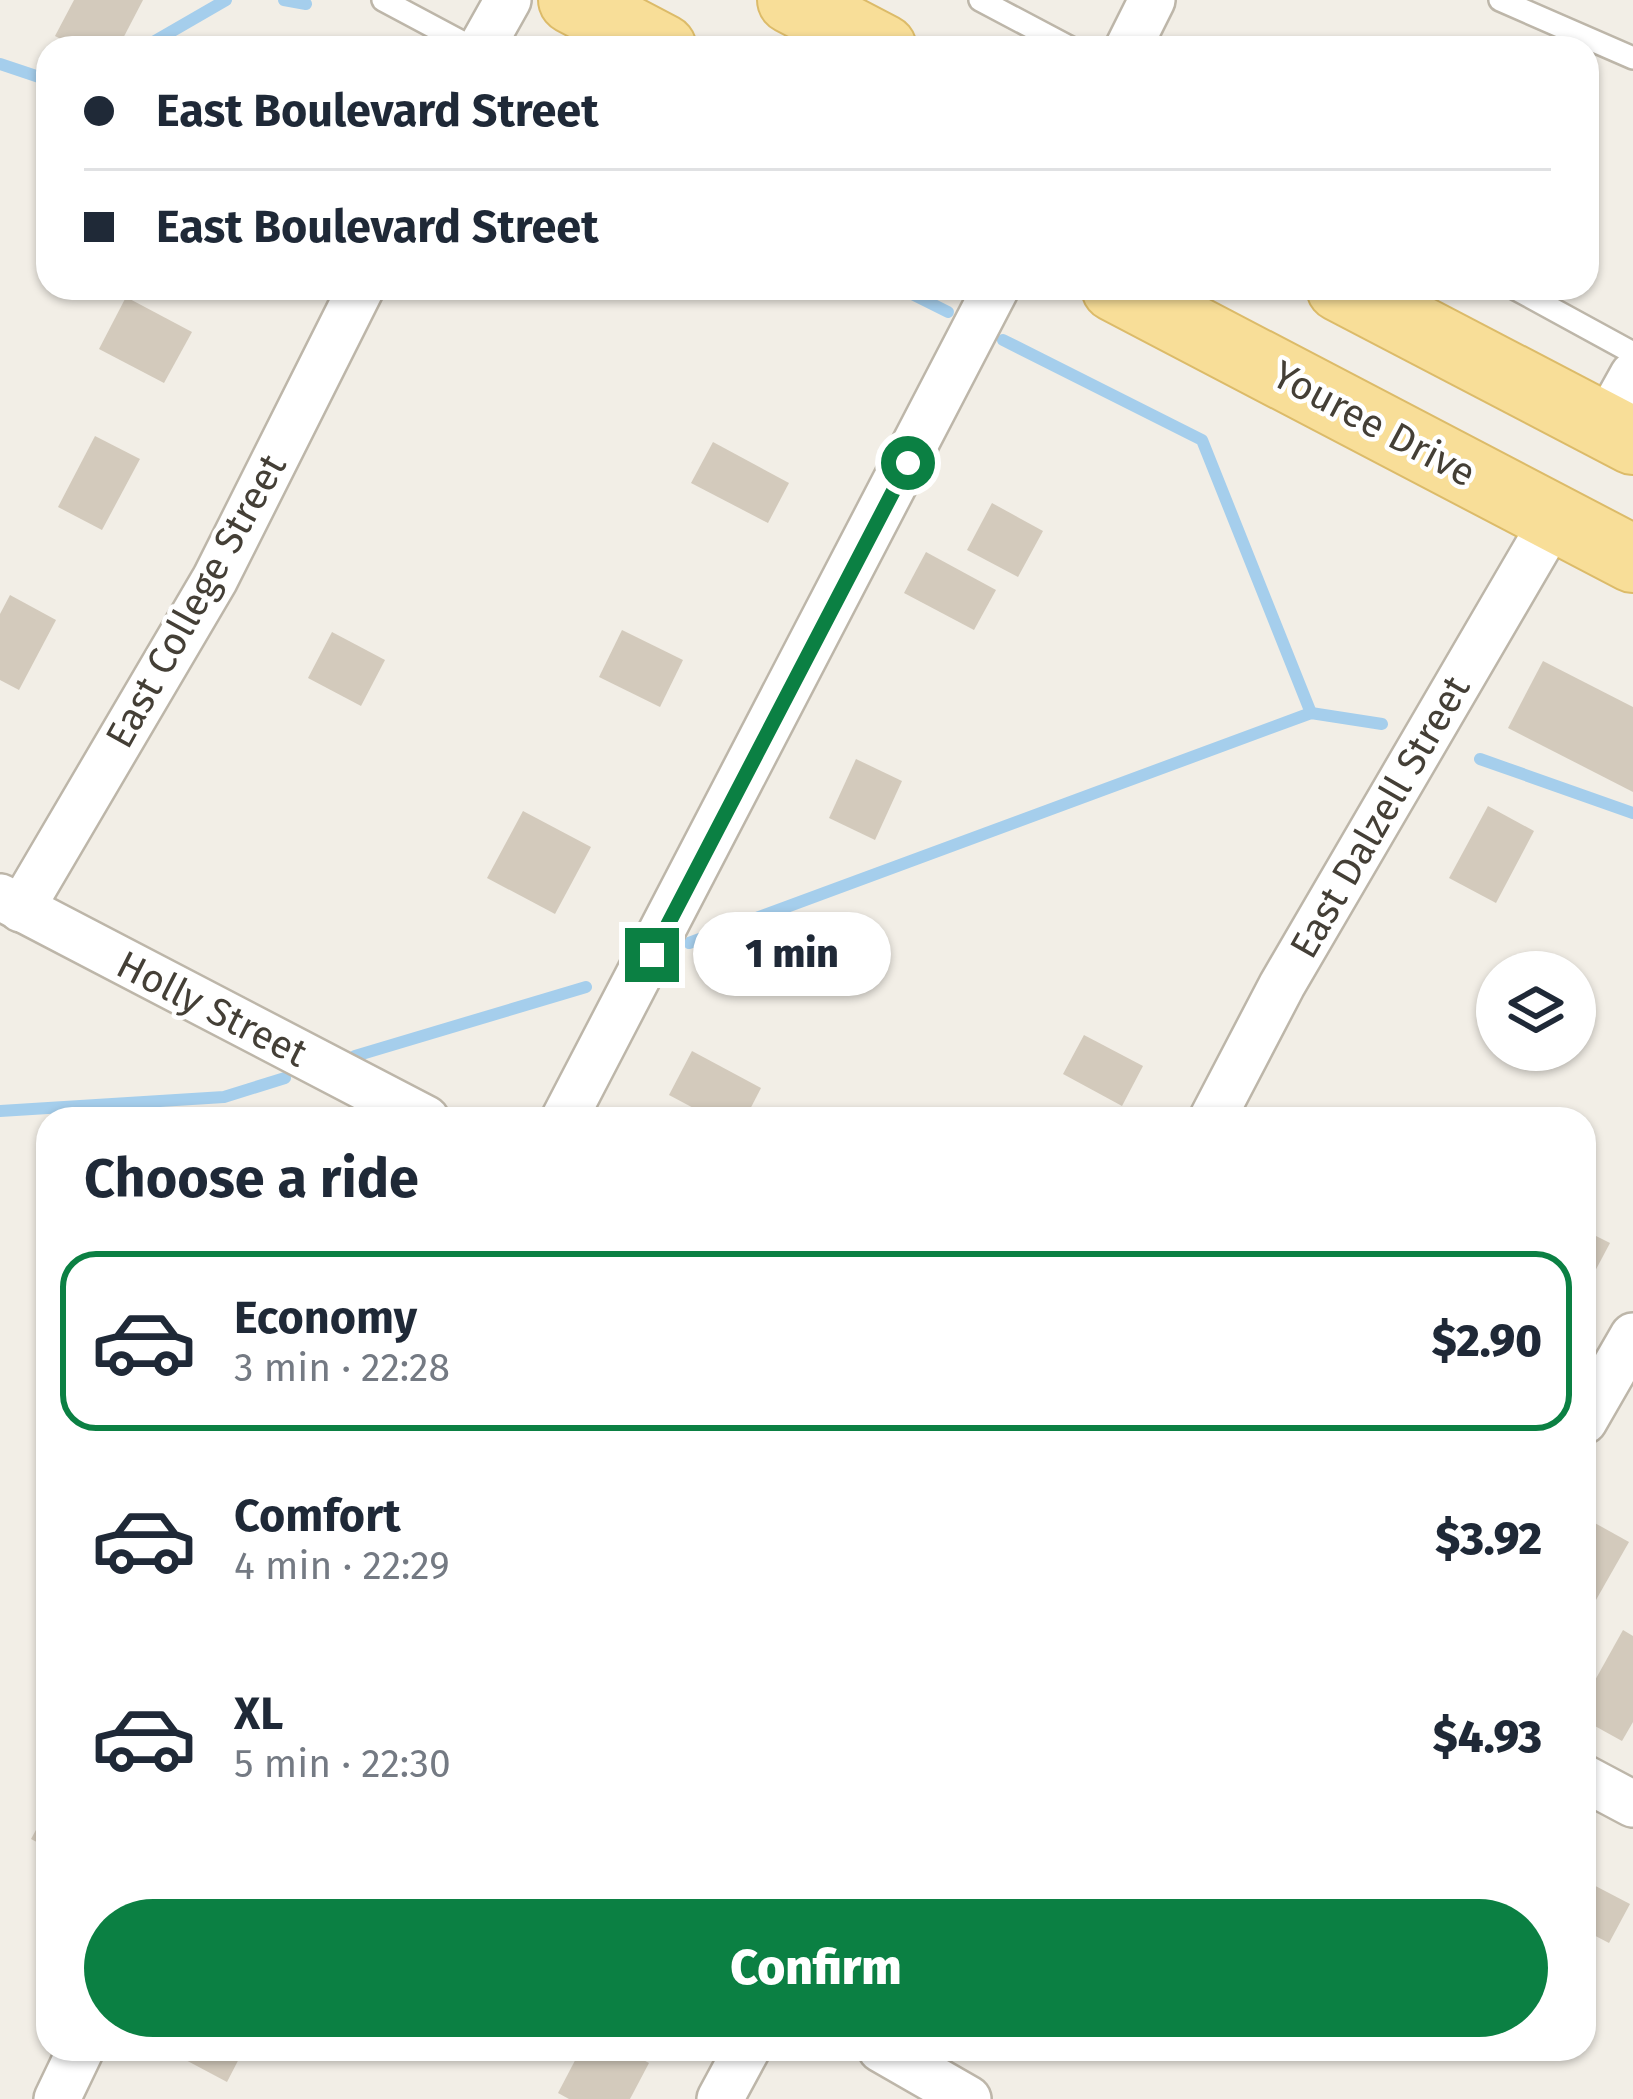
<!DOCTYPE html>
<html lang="en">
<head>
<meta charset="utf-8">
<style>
	body { margin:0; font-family:"Fira Sans",sans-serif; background:#f6f6f7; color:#1f2937; height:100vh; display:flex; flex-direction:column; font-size:45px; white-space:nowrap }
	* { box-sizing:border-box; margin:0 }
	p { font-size:39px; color:#747a83 }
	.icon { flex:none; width:66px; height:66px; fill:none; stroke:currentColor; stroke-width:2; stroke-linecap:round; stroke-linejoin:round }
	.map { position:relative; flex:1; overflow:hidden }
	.panel { position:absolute; left:36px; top:1107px; width:1560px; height:954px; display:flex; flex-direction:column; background:#fff; border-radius:36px; box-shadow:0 3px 9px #0004 }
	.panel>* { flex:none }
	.banner { position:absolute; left:36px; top:36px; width:1563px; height:264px; border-radius:36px; box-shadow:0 3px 9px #0004; display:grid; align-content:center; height:264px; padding:0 48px; background:#fff }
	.controls { position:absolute; left:1476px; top:951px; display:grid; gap:24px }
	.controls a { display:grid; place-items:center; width:120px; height:120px; border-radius:50%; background:#fff; box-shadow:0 3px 9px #0004; font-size:60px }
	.end { position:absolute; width:54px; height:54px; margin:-27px; border:15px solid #0b8043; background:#fff; box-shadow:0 0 0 6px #fff }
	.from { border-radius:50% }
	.bubble { position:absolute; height:84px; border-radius:42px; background:#fff; box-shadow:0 3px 9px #0004; font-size:39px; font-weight:800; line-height:84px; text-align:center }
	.banner b { display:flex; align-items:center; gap:42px; height:114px; font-size:45px }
	.banner b+b { border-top:3px solid #e0e1e3 }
	.banner i { width:30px; height:30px; background:#1f2937 }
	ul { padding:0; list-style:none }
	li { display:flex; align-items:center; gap:36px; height:180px; margin:0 24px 18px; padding:0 24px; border:6px solid transparent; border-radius:36px }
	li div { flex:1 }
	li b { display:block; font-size:45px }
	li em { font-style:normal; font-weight:800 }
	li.selected { border-color:#0b8043 }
	li>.icon { width:108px; height:108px; stroke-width:1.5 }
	h2 { padding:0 48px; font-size:54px; line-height:144px }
	.cta { display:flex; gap:24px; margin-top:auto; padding:24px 48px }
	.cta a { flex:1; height:138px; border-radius:72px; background:#0b8043; color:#fff; font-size:48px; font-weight:800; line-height:138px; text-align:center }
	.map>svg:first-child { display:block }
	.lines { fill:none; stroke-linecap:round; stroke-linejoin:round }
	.stream { stroke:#a5ceec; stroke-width:12 }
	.building { fill:#d3cabc }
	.lane-casing { stroke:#bdb6a9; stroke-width:26 }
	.street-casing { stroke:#bdb6a9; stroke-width:50 }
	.primary-casing { stroke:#dcbb69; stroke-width:70 }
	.lane { stroke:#fff; stroke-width:21 }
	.street { stroke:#fff; stroke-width:45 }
	.primary { stroke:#f8de98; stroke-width:66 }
	.route { stroke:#0b8043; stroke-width:15 }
	.labels { text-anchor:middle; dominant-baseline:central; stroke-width:9; stroke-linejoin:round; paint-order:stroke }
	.street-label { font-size:39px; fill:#443f36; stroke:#fff }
</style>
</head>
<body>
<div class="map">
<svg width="1633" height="2099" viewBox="0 0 1633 2099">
	<rect width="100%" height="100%" fill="#f2eee6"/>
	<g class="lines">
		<!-- stream -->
		<g class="stream">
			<path d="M284 0 306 4"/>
			<path d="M143 48 226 0"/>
			<path d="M0 64 48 80"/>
			<path d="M900 288 948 312"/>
			<path d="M1003 340 1202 440 1311 713"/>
			<path d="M1480 759 1633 813"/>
			<path d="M689 943 1311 713 1382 724"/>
			<path d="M355 1056 586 987"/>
			<path d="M0 1111 224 1097 285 1078"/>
		</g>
	</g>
	<!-- building -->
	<g class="building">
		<path d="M74 0H143L118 48H78L55 36Z"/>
		<path d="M126 297 192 332 164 383 99 349Z"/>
		<path d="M95 436 140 459 102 530 58 507Z"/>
		<path d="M713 442 789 483 768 523 691 483Z"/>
		<path d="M992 503 1043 531 1018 577 967 550Z"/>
		<path d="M926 552 996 590 974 630 904 593Z"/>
		<path d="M10 595 56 620 19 690 0 680V614Z"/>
		<path d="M622 630 683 660 660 707 599 677Z"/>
		<path d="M332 632 385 660 361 706 308 678Z"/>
		<path d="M1543 661 1633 707V792L1508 728Z"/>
		<path d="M856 759 902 781 875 840 829 818Z"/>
		<path d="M1488 806 1534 831 1496 903 1449 878Z"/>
		<path d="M523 811 591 847 555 914 487 878Z"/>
		<path d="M1084 1035 1143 1066 1122 1106 1063 1074Z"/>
		<path d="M692 1051 761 1088 745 1119H714L669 1095Z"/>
		<path d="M1584 1230 1610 1243 1584 1292Z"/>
		<path d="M1584 1517 1629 1542 1584 1621Z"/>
		<path d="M1623 1630 1633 1636V1722L1622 1741 1584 1720V1700Z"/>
		<path d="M48 1808V1848L31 1839Z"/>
		<path d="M1584 1880 1630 1904 1609 1943 1584 1930Z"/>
		<path d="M165 2049H244L227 2082Z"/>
		<path d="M581 2049H623L649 2063 630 2099H569L558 2093Z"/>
	</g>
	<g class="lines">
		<defs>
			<g id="lane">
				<path d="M383 0 473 48"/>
				<path d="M980 0 1071 48"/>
				<path d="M1500 0 1633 58"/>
				<path d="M1514 288 1633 353"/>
			</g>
			<g id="street">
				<path d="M481 48 508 0"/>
				<path d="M1128 48 1152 0"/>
				<path d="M1604 427 1633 375"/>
				<path d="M0 897 426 1119"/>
				<path d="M21 909 215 579 361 288"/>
				<path d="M564 1119 996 288"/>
				<path d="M1212 1119 1282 985 1554 519"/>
				<path d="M1584 1421 1633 1336"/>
				<path d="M1584 1778 1633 1804"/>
				<path d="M881 2049 968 2099"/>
				<path d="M57 2099 81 2049"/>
				<path d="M720 2099 747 2049"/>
			</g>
			<g id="primary">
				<path d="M572 0 663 48"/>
				<path d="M791 0 883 48"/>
				<path d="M1115 288 1633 559"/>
				<path d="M1340 288 1633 441"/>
			</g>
		</defs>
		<!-- lane casing -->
		<use href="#lane" class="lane-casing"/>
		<!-- street casing -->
		<use href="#street" class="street-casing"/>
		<!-- primary casing -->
		<use href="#primary" class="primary-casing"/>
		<!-- lane -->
		<use href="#lane" class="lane"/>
		<!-- street -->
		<use href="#street" class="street"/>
		<!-- primary -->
		<use href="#primary" class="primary"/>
	</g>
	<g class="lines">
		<!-- route -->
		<path class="route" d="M652 955 908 463"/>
	</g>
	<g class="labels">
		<!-- street labels -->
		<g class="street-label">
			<text transform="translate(1374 424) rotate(28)">Youree Drive</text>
			<text transform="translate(196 601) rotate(-61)">East College Street</text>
			<text transform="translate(1380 817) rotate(-60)">East Dalzell Street</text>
			<text transform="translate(212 1009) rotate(27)">Holly Street</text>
		</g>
	</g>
</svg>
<div class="controls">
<a><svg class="icon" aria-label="layers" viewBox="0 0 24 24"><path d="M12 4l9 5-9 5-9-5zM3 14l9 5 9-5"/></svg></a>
</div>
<i class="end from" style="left:908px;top:463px"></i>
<i class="end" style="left:652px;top:955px"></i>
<div class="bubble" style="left:693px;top:912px;width:198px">1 min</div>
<div class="banner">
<b><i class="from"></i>East Boulevard Street</b>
<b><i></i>East Boulevard Street</b>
</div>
<section class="panel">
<h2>Choose a ride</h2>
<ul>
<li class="selected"><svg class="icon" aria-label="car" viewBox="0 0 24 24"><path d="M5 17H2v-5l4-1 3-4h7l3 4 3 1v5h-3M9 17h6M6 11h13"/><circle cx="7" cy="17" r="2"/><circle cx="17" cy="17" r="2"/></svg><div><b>Economy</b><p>3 min · 22:28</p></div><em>$2.90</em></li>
<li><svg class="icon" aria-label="car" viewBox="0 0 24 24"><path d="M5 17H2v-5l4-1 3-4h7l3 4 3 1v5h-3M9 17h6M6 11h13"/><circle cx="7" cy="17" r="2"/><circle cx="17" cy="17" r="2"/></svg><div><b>Comfort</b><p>4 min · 22:29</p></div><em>$3.92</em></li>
<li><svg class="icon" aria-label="car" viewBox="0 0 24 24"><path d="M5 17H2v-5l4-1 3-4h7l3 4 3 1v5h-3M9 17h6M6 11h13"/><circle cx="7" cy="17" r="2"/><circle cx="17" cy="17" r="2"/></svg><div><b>XL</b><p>5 min · 22:30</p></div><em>$4.93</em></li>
</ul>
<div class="cta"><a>Confirm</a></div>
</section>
</div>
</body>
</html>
